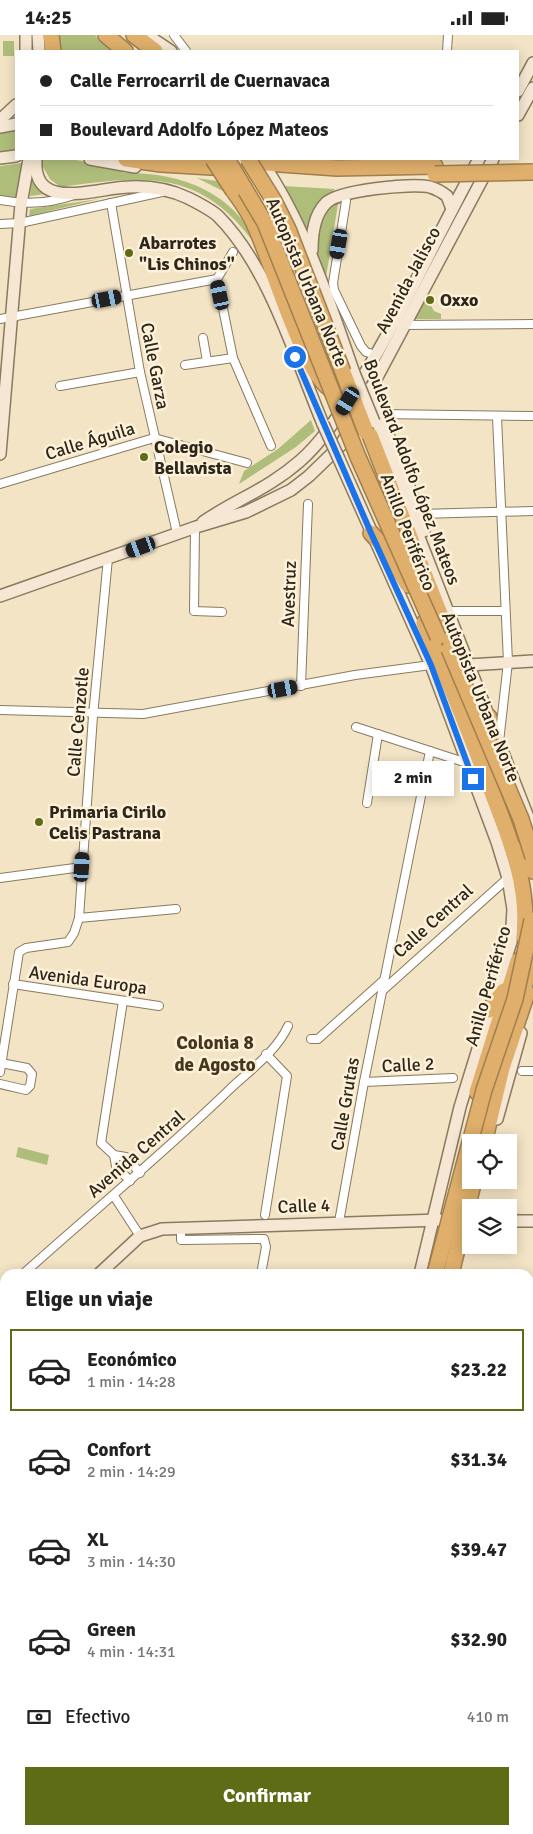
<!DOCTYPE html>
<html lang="es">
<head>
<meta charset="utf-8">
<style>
	body { margin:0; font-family:Signika,sans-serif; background:#f2f2f2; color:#222; height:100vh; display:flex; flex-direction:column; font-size:19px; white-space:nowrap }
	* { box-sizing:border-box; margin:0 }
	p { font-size:16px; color:#767676 }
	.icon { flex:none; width:28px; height:28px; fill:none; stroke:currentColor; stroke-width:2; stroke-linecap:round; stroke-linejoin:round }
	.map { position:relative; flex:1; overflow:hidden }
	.side { position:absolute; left:0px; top:1234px; width:534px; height:566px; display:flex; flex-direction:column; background:#fff; border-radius:15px 15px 0 0; box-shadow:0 2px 12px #0003 }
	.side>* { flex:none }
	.hud { position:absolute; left:15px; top:15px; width:504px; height:110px; border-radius:0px; box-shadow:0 2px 12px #0003; display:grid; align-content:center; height:110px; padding:0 25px; background:#fff }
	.controls { position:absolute; left:462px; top:1099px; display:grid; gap:10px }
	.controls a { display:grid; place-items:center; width:55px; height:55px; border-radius:0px; background:#fff; box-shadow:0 2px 12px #0003; font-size:25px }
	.end { position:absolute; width:22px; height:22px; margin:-11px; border:6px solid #1a73e8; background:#fff; box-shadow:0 0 0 2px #fff }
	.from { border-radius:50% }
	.bubble { position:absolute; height:35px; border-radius:0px; background:#fff; box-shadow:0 2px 12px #0003; font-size:16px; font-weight:700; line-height:35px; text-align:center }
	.car { position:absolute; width:15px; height:30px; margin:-15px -8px; border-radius:6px; box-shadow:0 0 4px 1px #0007; background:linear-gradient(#222 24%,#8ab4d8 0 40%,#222 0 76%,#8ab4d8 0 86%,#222 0) }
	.hud b { display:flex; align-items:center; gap:18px; height:48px; font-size:19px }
	.hud b+b { border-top:1px solid #e0e0e0 }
	.hud i { width:12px; height:12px; background:#222 }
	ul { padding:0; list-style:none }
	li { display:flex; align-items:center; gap:15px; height:82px; margin:0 10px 8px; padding:0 15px; border:2px solid transparent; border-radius:0px }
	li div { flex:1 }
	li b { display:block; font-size:19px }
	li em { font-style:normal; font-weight:700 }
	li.current { border-color:#5e6c15 }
	li>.icon { width:45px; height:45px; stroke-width:1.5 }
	h2 { padding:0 25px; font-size:22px; line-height:60px }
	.pay { display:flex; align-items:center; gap:12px; height:55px; padding:0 25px; font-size:19px }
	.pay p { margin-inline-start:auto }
	.primary-button { display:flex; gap:10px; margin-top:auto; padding:10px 25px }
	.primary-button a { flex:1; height:58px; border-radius:0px; background:#5e6c15; color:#fff; font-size:20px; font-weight:700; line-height:58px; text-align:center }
	.status { display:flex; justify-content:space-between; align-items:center; height:35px; padding:0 25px; background:#fff; direction:ltr }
	.status svg { height:14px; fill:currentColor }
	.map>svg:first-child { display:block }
	.green { fill:#afbd7b }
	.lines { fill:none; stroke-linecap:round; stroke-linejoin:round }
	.street-casing { stroke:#897a5f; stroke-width:10 }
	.secondary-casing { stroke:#897a5f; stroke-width:14 }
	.highway-casing { stroke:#a07f4f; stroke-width:18 }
	.street { stroke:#fff; stroke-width:8 }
	.secondary { stroke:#f5e7d3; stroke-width:11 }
	.highway { stroke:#dfaf6b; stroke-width:15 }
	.secondary-bridge-casing { stroke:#897a5f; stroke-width:14; stroke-linecap:butt }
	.highway-bridge-casing { stroke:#a07f4f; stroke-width:18; stroke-linecap:butt }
	.secondary-bridge { stroke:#f5e7d3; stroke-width:11 }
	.highway-bridge { stroke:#dfaf6b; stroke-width:15 }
	.route { stroke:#1a73e8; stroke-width:6 }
	.poi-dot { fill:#5e6c15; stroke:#fef1d9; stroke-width:2 }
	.labels { text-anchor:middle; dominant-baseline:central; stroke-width:5; stroke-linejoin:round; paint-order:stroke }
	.poi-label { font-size:18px; font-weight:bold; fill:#2c261b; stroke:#fef1d9; text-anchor:start }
	.street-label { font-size:18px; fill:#2c261b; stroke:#fef1d9 }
	.neighbourhood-label { font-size:19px; font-weight:bold; fill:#44371e; stroke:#fef1d9 }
</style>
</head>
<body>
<div class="status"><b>14:25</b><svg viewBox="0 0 49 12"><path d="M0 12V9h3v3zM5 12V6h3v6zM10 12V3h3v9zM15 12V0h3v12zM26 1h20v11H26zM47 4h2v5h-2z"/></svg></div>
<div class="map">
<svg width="533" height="1799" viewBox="0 0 533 1799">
	<rect width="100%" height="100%" fill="#f4e4c6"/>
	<!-- green -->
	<g class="green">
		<path d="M57 0H95L112 16H59Z"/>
		<rect x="3" y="6" width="11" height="15"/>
		<path d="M16 94V119L0 122V97Z"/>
		<path d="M43 125H76L123 134 124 138C181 137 238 158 259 215 203 133 148 140 60 152L50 144 43 132 22 133 17 164 0 161V131Z"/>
		<path d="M32 141 41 155 46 159 30 161Z"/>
		<path d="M197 143 217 146 227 158Z"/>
		<path d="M283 151 335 154 316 172 304 200Z"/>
		<path d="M339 163 325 248C310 210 308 192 339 163Z"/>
		<path d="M99 164 29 181 30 174Z"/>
		<path d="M426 262 434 276 441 279V284H413Z"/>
		<path d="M311 385 315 396 296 412 239 449 244 436 278 414Z"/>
		<path d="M18 1112 49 1120 47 1130 16 1122Z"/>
	</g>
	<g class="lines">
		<defs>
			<g id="street">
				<path d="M174 0 186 16"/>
				<path d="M447 16 448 0"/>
				<path d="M0 165C26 170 49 169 74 160"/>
				<path d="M346 166 333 248 334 255 361 311 366 317 376 320"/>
				<path d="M111 168 140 337 177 498"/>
				<path d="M0 189 20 188 162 157"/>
				<path d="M217 244 233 323 271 411"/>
				<path d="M0 284 217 244 233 217"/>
				<path d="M401 290 533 289"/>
				<path d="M203 303 207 326"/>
				<path d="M185 330 233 323"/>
				<path d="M60 351 140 337"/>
				<path d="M380 379 533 381"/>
				<path d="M497 382 508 627 499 707"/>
				<path d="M0 449 154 403 247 428"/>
				<path d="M420 479 533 476"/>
				<path d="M195 492 194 576 222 577"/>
				<path d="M448 576H505"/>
				<path d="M301 651 308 469"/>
				<path d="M0 675 143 679 355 640 431 630"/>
				<path d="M356 692 467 728"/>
				<path d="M367 768 378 699"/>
				<path d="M0 843 82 832"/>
				<path d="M79 883 176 874"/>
				<path d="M13 949 159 971"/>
				<path d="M382 956 508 843"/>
				<path d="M123 966 101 1108 114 1120 126 1122 140 1138"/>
				<path d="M311 1004H318L384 945"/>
				<path d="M522 1036H533"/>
				<path d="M0 1037 19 917 26 913 68 907 74 898 79 883 93 681 108 523"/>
				<path d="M364 1047 453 1043"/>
				<path d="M0 1049 26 1055 30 1051 32 1039 27 1033 1 1028"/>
				<path d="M114 1120 116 1131 130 1146"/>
				<path d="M114 1161 140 1201"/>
				<path d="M265 1180 287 1041 266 1019"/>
				<path d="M339 1187 364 1047 430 716"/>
				<path d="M181 1193V1205L264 1204 266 1212 261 1239"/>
				<path d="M23 1239C92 1177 163 1119 230 1054 249 1036 277 1016 288 991"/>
				<path d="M0 1259 5 1255"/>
				<path d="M529 1328H533"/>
				<path d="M529 1491H533"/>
				<path d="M0 1513 5 1514"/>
				<path d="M529 1574H533"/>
				<path d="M0 1595H5"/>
				<path d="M529 1656 533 1657"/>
				<path d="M0 1693H5"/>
				<path d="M529 1738H533"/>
				<path d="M174 1799 175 1795"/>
				<path d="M394 1799 395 1795"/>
				<path d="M472 1799 473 1795"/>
			</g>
			<g id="secondary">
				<path d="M26 0V16"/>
				<path d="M38 0 39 16"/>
				<path d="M147 0 171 16"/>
				<path d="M518 56 533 28"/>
				<path d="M518 80 533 53"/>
				<path d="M0 85 16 70"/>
				<path d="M0 92 16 89"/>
				<path d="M0 123 16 121"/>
				<path d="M36 124C32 179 99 152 129 152 149 151 171 155 188 163 198 168 210 174 218 181 269 232 295 322 323 389"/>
				<path d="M90 124 135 132"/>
				<path d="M260 124C305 189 328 264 354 338"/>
				<path d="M312 215C312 198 314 180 326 168 339 155 411 148 430 152 437 154 442 157 447 161L452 174"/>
				<path d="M367 354 371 357 420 479 424 496"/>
				<path d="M374 387 533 795"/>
				<path d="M0 419 21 169 29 124"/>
				<path d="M339 424 431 630 497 807 508 843 513 874 511 907 460 1072 420 1239"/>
				<path d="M203 487C237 464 268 454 300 426 325 404 341 376 359 348 404 276 438 198 479 124"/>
				<path d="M0 561 196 492 246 477 291 455 309 441 341 410 493 124"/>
				<path d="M468 630 533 626"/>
				<path d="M497 1084 521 998"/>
				<path d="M509 1186H533"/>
				<path d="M99 1239 140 1201 162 1194 440 1185"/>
				<path d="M0 1328 5 1323"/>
				<path d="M0 1353 5 1354"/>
				<path d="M529 1409H533"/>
				<path d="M319 1799 320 1795"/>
			</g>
			<g id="highway">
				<path d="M51 0 53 16"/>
				<path d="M106 0 125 16"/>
				<path d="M134 0 155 16"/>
				<path d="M126 124 161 129 228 133"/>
				<path d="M266 128 337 133 435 131"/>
				<path d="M233 155C241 166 250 178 255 191 271 223 304 341 332 355"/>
				<path d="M370 400 458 625"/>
				<path d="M371 498 385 513 408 550"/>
				<path d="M424 588C446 640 467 691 487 744 506 795 530 846 524 902"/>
				<path d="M489 682 492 710"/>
				<path d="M525 811 533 836"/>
				<path d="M520 965 533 923"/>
				<path d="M489 975 504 956"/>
				<path d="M477 1057 518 926"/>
				<path d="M484 1108 502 1033 527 958"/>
				<path d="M287 1799 288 1795"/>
				<path d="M306 1799 307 1795"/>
			</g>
		</defs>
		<!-- street casing -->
		<use href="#street" class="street-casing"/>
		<!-- secondary casing -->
		<use href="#secondary" class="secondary-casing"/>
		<!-- highway casing -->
		<use href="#highway" class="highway-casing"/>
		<!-- street -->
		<use href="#street" class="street"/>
		<!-- secondary -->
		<use href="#secondary" class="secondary"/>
		<!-- highway -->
		<use href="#highway" class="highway"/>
		<defs>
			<g id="secondary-bridge">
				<path d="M354 338 374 387"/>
				<path d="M323 389 339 424"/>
			</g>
			<g id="highway-bridge">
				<path d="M213 124 233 155"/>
				<path d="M227 124 265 188 358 422 438 602"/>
				<path d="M248 124 274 166 288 194 366 397"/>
				<path d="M435 139 533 137"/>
				<path d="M449 614 521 784 533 822"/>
				<path d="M435 1239 484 1055 515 964 532 885"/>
				<path d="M451 1239 474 1145"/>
			</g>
		</defs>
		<!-- secondary-bridge casing -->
		<use href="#secondary-bridge" class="secondary-bridge-casing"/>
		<!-- highway-bridge casing -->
		<use href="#highway-bridge" class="highway-bridge-casing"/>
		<!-- secondary-bridge -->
		<use href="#secondary-bridge" class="secondary-bridge"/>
		<!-- highway-bridge -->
		<use href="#highway-bridge" class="highway-bridge"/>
	</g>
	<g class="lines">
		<!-- route -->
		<path class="route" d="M295 322 371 498 431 630 473 744"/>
	</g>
	<!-- markers -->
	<g class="poi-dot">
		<circle cx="129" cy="218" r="5"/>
		<circle cx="430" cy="265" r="5"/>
		<circle cx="144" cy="422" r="5"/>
		<circle cx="39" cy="787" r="5"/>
	</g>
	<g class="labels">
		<!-- poi labels -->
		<g class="poi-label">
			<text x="139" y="208">Abarrotes<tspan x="139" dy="21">"Lis Chinos"</tspan></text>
			<text x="440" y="265">Oxxo</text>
			<text x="154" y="412">Colegio<tspan x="154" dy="21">Bellavista</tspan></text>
			<text x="49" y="777">Primaria Cirilo<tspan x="49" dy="21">Celis Pastrana</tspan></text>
		</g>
		<!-- street labels -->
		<g class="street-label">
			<text transform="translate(408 245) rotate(-62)">Avenida Jalisco</text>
			<text transform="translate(307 247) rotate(67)">Autopista Urbana Norte</text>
			<text transform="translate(155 331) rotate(79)">Calle Garza</text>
			<text transform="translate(90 406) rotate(-17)">Calle Águila</text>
			<text transform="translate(412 437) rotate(69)">Boulevard Adolfo López Mateos</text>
			<text transform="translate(408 497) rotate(69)">Anillo Periférico</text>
			<text transform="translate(289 559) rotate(-88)">Avestruz</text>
			<text transform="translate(481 662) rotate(68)">Autopista Urbana Norte</text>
			<text transform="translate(78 687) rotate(-85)">Calle Cenzotle</text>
			<text transform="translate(433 886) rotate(-42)">Calle Central</text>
			<text transform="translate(88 945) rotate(8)">Avenida Europa</text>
			<text transform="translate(488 951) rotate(-74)">Anillo Periférico</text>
			<text transform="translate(408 1030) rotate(-3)">Calle 2</text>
			<text transform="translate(345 1069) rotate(-80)">Calle Grutas</text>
			<text transform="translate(136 1119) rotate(-41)">Avenida Central</text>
			<text transform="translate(304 1171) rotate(-2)">Calle 4</text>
		</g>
		<!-- neighbourhood labels -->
		<g class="neighbourhood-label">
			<text x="215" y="1008">Colonia 8<tspan x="215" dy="22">de Agosto</tspan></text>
		</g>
	</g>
</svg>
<div class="controls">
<a><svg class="icon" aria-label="locate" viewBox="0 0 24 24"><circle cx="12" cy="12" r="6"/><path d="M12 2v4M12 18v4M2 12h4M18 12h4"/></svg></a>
<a><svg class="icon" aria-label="layers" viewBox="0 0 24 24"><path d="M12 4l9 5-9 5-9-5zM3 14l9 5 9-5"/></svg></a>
</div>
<i class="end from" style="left:295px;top:322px"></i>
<i class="end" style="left:473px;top:744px"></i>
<div class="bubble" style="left:372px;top:726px;width:82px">2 min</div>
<i class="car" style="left:339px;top:209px;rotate:190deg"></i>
<i class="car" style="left:220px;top:260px;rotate:348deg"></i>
<i class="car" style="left:107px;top:264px;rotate:79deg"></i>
<i class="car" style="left:348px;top:366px;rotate:212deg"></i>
<i class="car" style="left:141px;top:512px;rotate:250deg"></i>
<i class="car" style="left:283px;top:654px;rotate:80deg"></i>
<i class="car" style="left:82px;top:832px;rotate:4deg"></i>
<div class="hud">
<b><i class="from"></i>Calle Ferrocarril de Cuernavaca</b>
<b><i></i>Boulevard Adolfo López Mateos</b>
</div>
<section class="side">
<h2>Elige un viaje</h2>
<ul>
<li class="current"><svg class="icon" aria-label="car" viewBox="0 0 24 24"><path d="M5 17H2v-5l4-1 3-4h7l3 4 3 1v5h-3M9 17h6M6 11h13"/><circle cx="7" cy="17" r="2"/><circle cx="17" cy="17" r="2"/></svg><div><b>Económico</b><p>1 min · 14:28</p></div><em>$23.22</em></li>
<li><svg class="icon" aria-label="car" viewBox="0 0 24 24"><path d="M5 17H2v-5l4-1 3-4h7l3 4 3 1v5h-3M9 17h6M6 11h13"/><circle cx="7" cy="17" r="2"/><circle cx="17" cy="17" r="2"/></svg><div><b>Confort</b><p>2 min · 14:29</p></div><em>$31.34</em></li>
<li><svg class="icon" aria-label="car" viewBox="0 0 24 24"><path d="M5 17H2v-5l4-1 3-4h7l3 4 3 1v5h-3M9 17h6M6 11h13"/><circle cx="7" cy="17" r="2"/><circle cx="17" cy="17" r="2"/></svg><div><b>XL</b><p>3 min · 14:30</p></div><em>$39.47</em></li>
<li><svg class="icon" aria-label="car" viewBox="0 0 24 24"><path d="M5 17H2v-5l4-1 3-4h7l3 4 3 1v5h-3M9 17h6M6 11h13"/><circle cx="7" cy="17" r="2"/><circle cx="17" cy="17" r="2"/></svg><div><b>Green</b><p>4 min · 14:31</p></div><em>$32.90</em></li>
</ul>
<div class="pay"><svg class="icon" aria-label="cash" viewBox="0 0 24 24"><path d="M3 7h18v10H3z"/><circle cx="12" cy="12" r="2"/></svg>Efectivo<p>410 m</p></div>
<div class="primary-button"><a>Confirmar</a></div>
</section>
</div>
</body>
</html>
